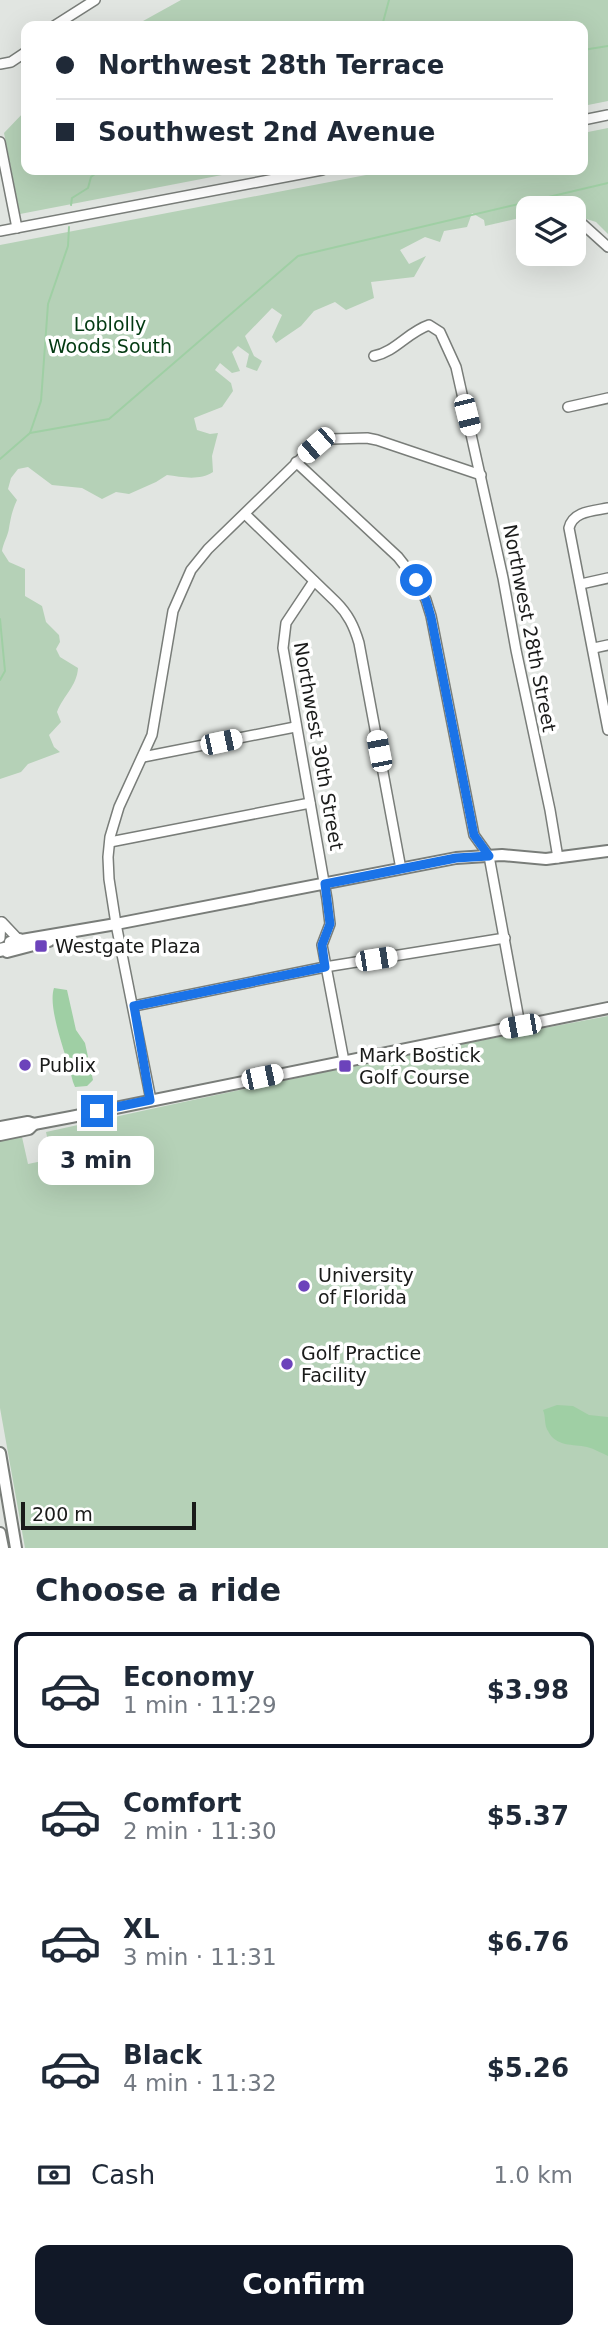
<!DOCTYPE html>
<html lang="en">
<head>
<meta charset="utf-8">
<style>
	body { margin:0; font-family:"DejaVu Sans",sans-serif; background:#f2f2f3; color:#1f2937; height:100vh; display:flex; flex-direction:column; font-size:26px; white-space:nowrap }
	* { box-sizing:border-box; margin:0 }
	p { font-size:23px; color:#747a83 }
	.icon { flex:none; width:38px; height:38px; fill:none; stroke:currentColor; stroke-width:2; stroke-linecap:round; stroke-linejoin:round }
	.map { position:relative; height:1548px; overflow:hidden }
	.details { display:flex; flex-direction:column; background:#fff; flex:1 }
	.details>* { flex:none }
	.hud { position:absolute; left:21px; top:21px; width:567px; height:154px; border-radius:14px; box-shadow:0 7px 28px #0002; display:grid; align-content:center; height:154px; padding:0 35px; background:#fff }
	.buttons { position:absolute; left:516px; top:196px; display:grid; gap:14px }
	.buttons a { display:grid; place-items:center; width:70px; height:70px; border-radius:14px; background:#fff; box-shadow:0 7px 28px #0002; font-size:35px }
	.scale { position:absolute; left:21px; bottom:18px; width:175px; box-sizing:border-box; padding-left:7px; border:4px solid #1a1b1a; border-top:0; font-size:19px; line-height:24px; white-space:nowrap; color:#1a1b1a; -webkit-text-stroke:5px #fff; paint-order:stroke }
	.end { position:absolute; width:32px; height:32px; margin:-16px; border:9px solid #1a73e8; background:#fff; box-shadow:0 0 0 4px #fff }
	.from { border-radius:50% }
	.bubble { position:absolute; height:49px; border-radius:14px; background:#fff; box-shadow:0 7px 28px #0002; font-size:23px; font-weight:800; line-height:49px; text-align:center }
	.car { position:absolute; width:21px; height:42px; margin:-21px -10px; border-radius:9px; box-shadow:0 0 5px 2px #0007; background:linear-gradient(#fff 24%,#345 0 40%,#fff 0 76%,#345 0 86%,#fff 0) }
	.hud b { display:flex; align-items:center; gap:24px; height:66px; font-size:26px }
	.hud b+b { border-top:2px solid #e0e1e3 }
	.hud i { width:18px; height:18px; background:#1f2937 }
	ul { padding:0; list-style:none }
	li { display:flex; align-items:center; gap:21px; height:116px; margin:0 14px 10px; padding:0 21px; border:4px solid transparent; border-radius:14px }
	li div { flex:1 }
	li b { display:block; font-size:26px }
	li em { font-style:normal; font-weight:800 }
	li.current { border-color:#111827 }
	li>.icon { width:63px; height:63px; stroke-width:1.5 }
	h2 { padding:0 35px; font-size:32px; line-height:84px }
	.pay { display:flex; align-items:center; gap:18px; height:77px; padding:0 35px; font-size:26px }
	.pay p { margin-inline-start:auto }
	.primary-button { display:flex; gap:14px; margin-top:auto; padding:14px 35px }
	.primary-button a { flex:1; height:80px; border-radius:14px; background:#111827; color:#fff; font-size:28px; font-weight:800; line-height:80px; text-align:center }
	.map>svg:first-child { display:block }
	.green { fill:#b5d1b7 }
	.water { fill:#9fcfa4 }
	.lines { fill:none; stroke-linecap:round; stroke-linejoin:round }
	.stream { stroke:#9fcfa4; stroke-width:2 }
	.minor-casing { stroke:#797d79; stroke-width:12 }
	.major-casing { stroke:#797d79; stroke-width:14 }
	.highway-casing { stroke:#797d79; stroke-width:16 }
	.minor { stroke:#fff; stroke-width:9 }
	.major { stroke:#fff; stroke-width:10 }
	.highway { stroke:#fff; stroke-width:12 }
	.route { stroke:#1a73e8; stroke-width:9 }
	.poi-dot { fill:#6c43bb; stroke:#fff; stroke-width:2.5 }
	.labels { text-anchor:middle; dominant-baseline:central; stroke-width:7; stroke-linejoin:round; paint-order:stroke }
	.park-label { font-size:19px; fill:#023911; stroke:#fff }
	.street-label { font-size:19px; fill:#1a1b1a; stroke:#fff }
	.poi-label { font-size:19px; fill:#1a1b1a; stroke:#fff; text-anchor:start }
</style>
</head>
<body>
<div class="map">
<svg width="608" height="1548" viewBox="0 0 608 1548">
	<rect width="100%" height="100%" fill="#e1e5e1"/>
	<!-- green -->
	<g class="green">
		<path d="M181 0H608V101L583 106V26H134Z"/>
		<path d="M26 110V170H248L20 214 4 133Z"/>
		<path d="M608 128V234L596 222 574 215V208H528V216L485 226 484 220 472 213 467 227 444 231 440 242 425 237 400 250 409 264 426 256 414 277 371 282 374 298 346 310 335 302 314 311 301 326 276 343 272 337 282 315 272 308 245 336 254 356 262 361 257 371 246 367 249 354 238 346 232 352 240 371 232 373 220 363 215 370 231 383 233 391 222 407 194 418 197 430 210 434 218 433 212 456 213 472C199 481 182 477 167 475L156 482 129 494 116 492 102 499 82 488 52 485 28 467 18 469 11 478 8 489 17 500C12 511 11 517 9 528 8 536 3 543 2 551L9 562 25 569V596L42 606 46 622 59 635 60 642 56 649 60 657 78 668C77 686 63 696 57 712L61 722 49 735 54 747 60 752 28 764 21 772 0 779V245L392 170H583V133Z"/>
		<path d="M608 1016V1548H25L0 1408V1141L22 1137 28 1164 52 1159 46 1132C233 1091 420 1051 608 1016Z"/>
	</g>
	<!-- water -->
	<g class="water">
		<path d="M54 988 67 990 76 1030 85 1043 93 1080 87 1086 75 1087 73 1082C68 1059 47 1009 54 988Z"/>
		<path d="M557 1405 573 1406 589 1415 608 1417V1456C601 1453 595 1449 587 1447 573 1444 556 1447 548 1431 544 1425 546 1417 543 1410Z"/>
	</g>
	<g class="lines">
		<!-- stream -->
		<g class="stream">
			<path d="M382 26 389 0"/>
			<path d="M583 50 608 46"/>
			<path d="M71 205 72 198 88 188 91 177 100 170"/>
			<path d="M30 433 109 419 298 256 608 183"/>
			<path d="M0 459 30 433 41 401 48 304 68 246 69 227"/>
			<path d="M0 619 5 671 0 680"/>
		</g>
		<defs>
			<g id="minor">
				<path d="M54 26 95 0"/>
				<path d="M0 64 11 62 26 52"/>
				<path d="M583 120 608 115"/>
				<path d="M0 142 17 228"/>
				<path d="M577 219 608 247"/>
				<path d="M0 231 322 170"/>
				<path d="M374 356C395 352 408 332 429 325L440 332 456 367 503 578 516 650 550 810 558 858"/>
				<path d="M568 407 608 398"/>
				<path d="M296 462 398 557 416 580 426 600 431 616 474 835 489 856 520 1025"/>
				<path d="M608 508C593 511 573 511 569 528L608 730"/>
				<path d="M245 514 336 602C348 614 354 626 359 643L401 869"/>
				<path d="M314 581 286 623 283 648 327 899 330 924 322 945 344 1061"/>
				<path d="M581 584 608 578"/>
				<path d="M594 648 608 645"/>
				<path d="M143 757 295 727"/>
				<path d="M110 842 310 803"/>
				<path d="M2 922 19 940"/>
				<path d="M0 938 1 922"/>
				<path d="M134 1006 325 967 505 938"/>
				<path d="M151 1100 116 924 109 879 108 857 110 837 119 807 152 735 173 611 191 570 208 549 315 445 331 439 367 438 377 440 481 475"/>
			</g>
			<g id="major">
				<path d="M10 942 116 924 456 858 502 855 546 859 608 851"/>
				<path d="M7 952 49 941"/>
				<path d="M0 1127 28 1122 34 1124 71 1117 608 1008"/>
				<path d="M0 1135 29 1129 34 1124"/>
				<path d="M0 1453 16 1548"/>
				<path d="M0 1533 3 1548"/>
			</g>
			<path id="highway" d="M0 950 13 947 19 940"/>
		</defs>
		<!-- minor casing -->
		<use href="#minor" class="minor-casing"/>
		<!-- major casing -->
		<use href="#major" class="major-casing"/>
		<!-- highway casing -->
		<use href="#highway" class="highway-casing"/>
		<!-- minor -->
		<use href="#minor" class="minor"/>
		<!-- major -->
		<use href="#major" class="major"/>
		<!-- highway -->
		<use href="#highway" class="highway"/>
	</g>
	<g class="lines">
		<!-- route -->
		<path class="route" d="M97 1111 150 1100 134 1006 325 967 322 945 330 924 325 884 456 858 489 856 474 835 431 617 426 600 416 580"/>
	</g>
	<!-- markers -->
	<g class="poi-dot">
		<rect x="34" y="939" width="14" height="14" rx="3.5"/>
		<circle cx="25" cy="1065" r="7"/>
		<rect x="338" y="1059" width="14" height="14" rx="3.5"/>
		<circle cx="304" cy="1286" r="7"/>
		<circle cx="287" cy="1364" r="7"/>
	</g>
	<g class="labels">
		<!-- park labels -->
		<g class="park-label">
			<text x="110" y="324">Loblolly<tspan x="110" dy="22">Woods South</tspan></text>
		</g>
		<!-- street labels -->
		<g class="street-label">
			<text transform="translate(530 628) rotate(79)">Northwest 28th Street</text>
			<text transform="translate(319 746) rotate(80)">Northwest 30th Street</text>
		</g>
		<!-- poi labels -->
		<g class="poi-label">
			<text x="55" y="946">Westgate Plaza</text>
			<text x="359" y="1055">Mark Bostick<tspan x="359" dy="22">Golf Course</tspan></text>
			<text x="39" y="1065">Publix</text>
			<text x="318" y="1275">University<tspan x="318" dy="22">of Florida</tspan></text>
			<text x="301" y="1353">Golf Practice<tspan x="301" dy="22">Facility</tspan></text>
		</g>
	</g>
</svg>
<div class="buttons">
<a><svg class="icon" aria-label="layers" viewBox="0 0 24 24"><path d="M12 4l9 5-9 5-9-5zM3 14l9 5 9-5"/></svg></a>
</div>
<div class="scale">200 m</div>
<i class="end from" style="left:416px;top:580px"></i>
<i class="end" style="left:97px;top:1111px"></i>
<div class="bubble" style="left:38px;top:1136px;width:116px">3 min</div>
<i class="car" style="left:467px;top:415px;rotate:166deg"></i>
<i class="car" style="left:316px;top:445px;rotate:229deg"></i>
<i class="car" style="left:221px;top:742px;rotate:78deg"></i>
<i class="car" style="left:379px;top:751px;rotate:349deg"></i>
<i class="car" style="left:376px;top:959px;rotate:81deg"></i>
<i class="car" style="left:520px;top:1026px;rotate:260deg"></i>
<i class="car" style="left:262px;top:1077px;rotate:78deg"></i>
<div class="hud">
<b><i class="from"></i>Northwest 28th Terrace</b>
<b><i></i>Southwest 2nd Avenue</b>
</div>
</div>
<section class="details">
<h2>Choose a ride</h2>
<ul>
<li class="current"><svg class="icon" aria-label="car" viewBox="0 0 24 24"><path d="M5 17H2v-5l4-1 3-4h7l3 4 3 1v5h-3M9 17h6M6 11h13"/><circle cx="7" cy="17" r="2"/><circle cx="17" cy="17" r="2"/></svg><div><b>Economy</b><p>1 min · 11:29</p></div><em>$3.98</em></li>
<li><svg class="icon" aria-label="car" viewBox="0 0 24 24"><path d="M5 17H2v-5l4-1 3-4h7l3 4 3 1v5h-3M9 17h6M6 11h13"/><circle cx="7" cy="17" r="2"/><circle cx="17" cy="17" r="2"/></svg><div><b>Comfort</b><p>2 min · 11:30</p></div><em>$5.37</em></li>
<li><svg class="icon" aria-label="car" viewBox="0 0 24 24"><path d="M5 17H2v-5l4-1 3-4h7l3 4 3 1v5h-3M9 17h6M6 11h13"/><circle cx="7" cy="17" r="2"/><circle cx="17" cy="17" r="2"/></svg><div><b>XL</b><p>3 min · 11:31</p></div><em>$6.76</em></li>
<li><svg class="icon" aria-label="car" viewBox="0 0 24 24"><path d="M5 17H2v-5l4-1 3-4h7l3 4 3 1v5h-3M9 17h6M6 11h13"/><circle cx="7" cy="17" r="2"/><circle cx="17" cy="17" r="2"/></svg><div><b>Black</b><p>4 min · 11:32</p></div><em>$5.26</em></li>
</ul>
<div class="pay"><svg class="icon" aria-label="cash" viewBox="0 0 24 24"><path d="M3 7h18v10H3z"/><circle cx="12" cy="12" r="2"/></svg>Cash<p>1.0 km</p></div>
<div class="primary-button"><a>Confirm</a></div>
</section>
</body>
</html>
